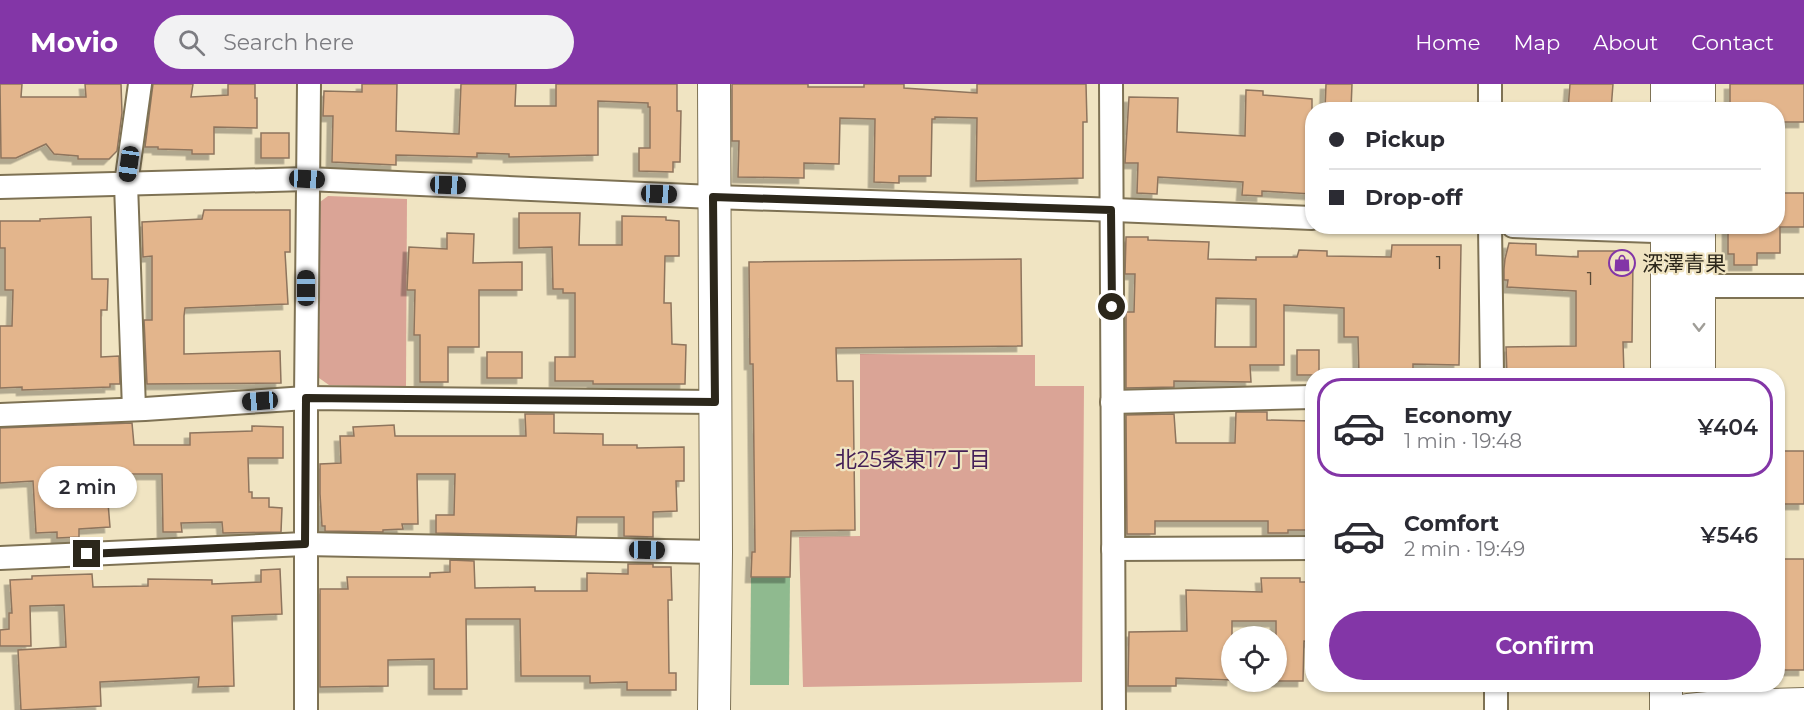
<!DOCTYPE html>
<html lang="en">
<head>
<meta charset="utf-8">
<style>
	body { margin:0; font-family:Montserrat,"Noto Sans JP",sans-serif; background:#f2f2f3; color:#2b2b33; height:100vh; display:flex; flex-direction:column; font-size:22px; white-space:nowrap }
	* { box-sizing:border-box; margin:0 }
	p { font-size:20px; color:#7c7c81 }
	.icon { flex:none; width:33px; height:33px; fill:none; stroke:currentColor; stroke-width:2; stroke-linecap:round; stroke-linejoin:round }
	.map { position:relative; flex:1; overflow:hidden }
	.drawer { position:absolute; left:1305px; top:284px; width:480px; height:324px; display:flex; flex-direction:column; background:#fff; border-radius:24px; box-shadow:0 2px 4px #0004 }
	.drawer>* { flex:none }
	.banner { position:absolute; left:1305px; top:18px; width:480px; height:132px; border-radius:24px; box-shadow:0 2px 4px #0004; display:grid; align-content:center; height:132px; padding:0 24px; background:#fff }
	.tools { position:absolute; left:1221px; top:542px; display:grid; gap:12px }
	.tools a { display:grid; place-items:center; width:66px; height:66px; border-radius:50%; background:#fff; box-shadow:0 2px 4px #0004; font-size:30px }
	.end { position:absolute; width:27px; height:27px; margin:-14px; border:8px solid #2c271b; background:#fff; box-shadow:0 0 0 3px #fff }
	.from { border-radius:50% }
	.bubble { position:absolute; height:42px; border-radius:21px; background:#fff; box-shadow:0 2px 4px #0004; font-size:20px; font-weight:600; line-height:42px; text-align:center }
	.car { position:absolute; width:18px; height:36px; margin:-18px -9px; border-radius:8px; box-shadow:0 0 4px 2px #0007; background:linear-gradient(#222 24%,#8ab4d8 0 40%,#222 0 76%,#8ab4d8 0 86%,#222 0) }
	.banner b { display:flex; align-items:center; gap:21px; height:57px; font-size:22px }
	.banner b+b { border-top:2px solid #e1e1e2 }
	.banner i { width:15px; height:15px; background:#2b2b33 }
	ul { padding:10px 0 0; list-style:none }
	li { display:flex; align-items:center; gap:18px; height:99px; margin:0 12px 9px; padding:0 12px; border:3px solid transparent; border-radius:24px }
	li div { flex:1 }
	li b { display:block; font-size:22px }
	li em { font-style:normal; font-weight:600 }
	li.selected { border-color:#8336a7 }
	li>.icon { width:54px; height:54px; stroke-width:1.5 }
	.cta { display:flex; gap:12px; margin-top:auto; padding:12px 24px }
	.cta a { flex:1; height:69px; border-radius:36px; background:#8336a7; color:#fff; font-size:24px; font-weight:600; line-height:69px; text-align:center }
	header { display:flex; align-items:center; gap:36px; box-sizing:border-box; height:84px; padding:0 30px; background:#8336a7; color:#fff }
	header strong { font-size:28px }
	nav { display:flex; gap:33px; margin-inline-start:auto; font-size:21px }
	.search { width:420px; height:54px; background:#f2f2f3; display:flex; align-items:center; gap:15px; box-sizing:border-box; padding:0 21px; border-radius:33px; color:#7c7c81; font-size:22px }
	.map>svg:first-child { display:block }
	.green { fill:#daa496 }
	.water { fill:#8fba8f }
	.building { fill:#e3b58c; stroke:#8e745d; stroke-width:1.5; fill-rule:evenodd; filter:url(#shadow) }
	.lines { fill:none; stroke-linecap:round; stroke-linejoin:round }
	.street-casing { stroke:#7e7254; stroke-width:26 }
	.secondary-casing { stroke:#7e7254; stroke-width:34 }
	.street { stroke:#fff; stroke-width:22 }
	.secondary { stroke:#fff; stroke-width:32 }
	.oneway { stroke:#a09e98 }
	.route { stroke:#2c271b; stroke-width:8 }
	.labels { text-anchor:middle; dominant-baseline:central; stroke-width:4.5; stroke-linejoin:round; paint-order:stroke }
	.number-label { font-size:18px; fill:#5a4a37 }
	.poi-label { font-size:21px; fill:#2c271b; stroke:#f0e4c2; text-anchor:start }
	.neighbourhood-label { font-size:22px; fill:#442057; stroke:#f0e4c2 }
</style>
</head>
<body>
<header>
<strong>Movio</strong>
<div class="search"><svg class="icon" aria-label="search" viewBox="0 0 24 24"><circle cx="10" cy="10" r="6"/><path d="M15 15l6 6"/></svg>Search here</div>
<nav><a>Home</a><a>Map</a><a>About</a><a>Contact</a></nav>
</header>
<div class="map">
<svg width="1804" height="626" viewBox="0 0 1804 626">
	<defs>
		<filter id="shadow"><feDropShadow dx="-5.5" dy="5.5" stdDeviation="0" flood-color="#0004"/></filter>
	</defs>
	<rect width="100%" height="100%" fill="#f0e4c2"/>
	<!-- green -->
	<g class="green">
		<path d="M328 112 407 115 406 304 329 301 319 294 320 118Z"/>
		<path d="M860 270 1035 271V302H1084L1082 598 803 603 799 453 860 452Z"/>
	</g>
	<!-- water -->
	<path class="water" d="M751 493H790L789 601H750Z"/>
	<!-- building -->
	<g class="building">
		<path d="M0 0H22L21 13H86L85 0H121L122 29 117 67 109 75H78V72L54 70 46 60 16 74H1Z"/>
		<path d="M153 0H193L191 13 228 11V0H255V14H257V44L214 43V70H192V66L158 65V63H145Z"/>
		<path d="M362 0H397L396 47 459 50 461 0H516L515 22H556V0H677V27H681L680 78H673V88L639 87V64H650V23H648V19L598 17V71L509 73V70L477 69V73L396 71V81L332 78 333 32H323L324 7 362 8Z"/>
		<path d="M732 0H808V3H864V0H904V4L977 9V0H1086L1087 38H1083V94L976 97 977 34 935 33V35H932L931 92H899V99L874 98 875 35 840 34 839 80 804 79V94L738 93 739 57H732Z"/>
		<path d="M1326 0H1352L1351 26H1325Z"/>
		<path d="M1570 0H1613L1611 26H1568Z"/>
		<path d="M1730 0H1804V38H1778V26H1730Z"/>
		<path d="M1246 6 1263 7V11L1312 15V110L1262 107V112L1242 111 1243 98 1158 93 1157 110 1137 109 1138 79H1125L1129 13 1178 14 1177 48 1245 52Z"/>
		<rect x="261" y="49" width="28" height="25"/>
		<path d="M1778 109H1804V143H1780V169H1757V181H1734V170H1728V142H1778Z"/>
		<path d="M204 126H290V168H285L288 220 185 224 184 232V270L280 267 281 299 147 300 144 236H152V172L143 173 142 138 202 135Z"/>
		<path d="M519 129H580L579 161H622V132L666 133V136L679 137V172H665L664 219H671L672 260 686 261 685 300H593V297H555V273H575V209H563V205H553L552 163 519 164Z"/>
		<path d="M91 133 92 195H108L107 226H101V273L119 272 120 300H110V303L22 306V303L0 304V242H12L13 206H5V164H0V137H40V135Z"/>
		<path d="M447 149 474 150 473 179 522 178V206H479V263H448V298H420V251H414L415 206H407L409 163 447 165Z"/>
		<path d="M1126 153H1148V156L1209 158 1208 175 1256 176V173H1297L1299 166 1327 167V172L1391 173 1392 161H1461L1459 281 1413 280V286H1410V291H1359L1358 253H1344V224L1284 221V281H1250L1251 298 1174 297V303L1126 304V228H1134L1135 190H1125ZM1216 214 1256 215V263H1215Z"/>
		<path d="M1509 159 1536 160V171L1578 173V167H1624L1633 175 1632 258H1623L1624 291H1507L1506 263 1576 262V207L1507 203 1508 196H1504V185L1505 175Z"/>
		<path d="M1021 175 1022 262 836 264 837 297H853L855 446 791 447 790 493H751L752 468H755L753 280H750L749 178Z"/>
		<rect x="1297" y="266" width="22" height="25"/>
		<rect x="487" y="268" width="35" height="26"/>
		<path d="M1236 328H1267V336L1312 337V446H1288V449H1268V437H1155V450H1127L1126 331 1174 330 1176 359H1235Z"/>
		<path d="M525 330H554V349L603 350V361H637V364L684 363V397H676L677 427 653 428V453L624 452V433H577L576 452 436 449V431H454L455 390H417L418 440H402L403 445 383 446V448L325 447V442H322L320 410V380L341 379 340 352H354L353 343 394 341 395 352H526Z"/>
		<path d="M132 339 134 361H190V349L252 347V342L283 343V374H248L249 408H252V414H269V423L282 424 281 448 223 449 222 438 181 439 182 448H163L162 390H126L127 393 106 394 110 443 79 445V453L57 454V448L36 449 33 397 0 399V344Z"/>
		<rect x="1778" y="367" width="26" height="53"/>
		<rect x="1778" y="475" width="26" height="111"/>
		<path d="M450 476 474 477 475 504 535 503V507H587V489L628 490V480H653V483H671L672 516H668L669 589H676V606H627V598L590 599V592H521L520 535H466L467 605H434V575L388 576V602L320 603V505H348L347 493H430V489L450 488Z"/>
		<path d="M280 485 282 530 232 532 234 602 198 603 199 593 100 598 101 622 21 626 18 566 66 563 64 521 30 522 31 562H0V546L9 545V529H12L10 496 32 495V492L92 490 93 503 148 502V495L212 496V500L261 498V486Z"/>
		<path d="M1261 494H1300V498H1312V558L1304 557 1303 597H1276V537H1232V596L1176 594V602H1128L1129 548 1187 547 1186 506 1262 508Z"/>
	</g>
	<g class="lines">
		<defs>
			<g id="street">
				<path d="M1111 0 1114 626"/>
				<path d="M1490 0V26"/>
				<path d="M0 103 307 95 713 113 1090 125 1312 134"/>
				<path d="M1490 142 1492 291"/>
				<path d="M1513 142 1683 148"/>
				<path d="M1686 202H1804"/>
				<path d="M1112 318 1312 313"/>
				<path d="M134 325 126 100 140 0"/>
				<path d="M0 331 145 325 306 314 715 318"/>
				<path d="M1113 465 1312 464"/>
				<path d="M0 474 305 460 716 468"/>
				<path d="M1496 600V626"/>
				<path d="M306 626V314L309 0"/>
			</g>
			<g id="secondary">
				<path d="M1667 0V26"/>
				<path d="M1699 0V26"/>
				<path d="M1699 142V291"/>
				<path d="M1667 291V142"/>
				<path d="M1666 600V626"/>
				<path d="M714 626 716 468 714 0"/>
				<path d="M1688 626 1729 622 1804 620"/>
			</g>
		</defs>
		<!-- street casing -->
		<use href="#street" class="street-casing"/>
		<!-- secondary casing -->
		<use href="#secondary" class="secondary-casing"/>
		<!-- street -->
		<use href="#street" class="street"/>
		<!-- secondary -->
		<use href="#secondary" class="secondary"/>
	</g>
	<!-- one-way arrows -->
	<defs><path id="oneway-chevron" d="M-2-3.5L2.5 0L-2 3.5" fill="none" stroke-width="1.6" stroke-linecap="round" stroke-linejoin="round" transform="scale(1.5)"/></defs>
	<use class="oneway" href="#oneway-chevron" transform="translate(1699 243) rotate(90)"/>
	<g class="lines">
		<!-- route -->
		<path class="route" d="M87 470 305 460 306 314 715 318 713 113 1111 126 1112 223"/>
	</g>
	<!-- icons -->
	<defs>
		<symbol id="shop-ring" viewBox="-11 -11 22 22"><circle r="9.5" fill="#f0e4c2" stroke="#8336a7" stroke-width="1.5"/><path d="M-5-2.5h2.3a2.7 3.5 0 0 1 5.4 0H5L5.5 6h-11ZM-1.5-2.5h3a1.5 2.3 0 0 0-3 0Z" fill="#8336a7"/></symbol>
	</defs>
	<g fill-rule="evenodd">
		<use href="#shop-ring" x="1607" y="164" width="30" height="30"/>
	</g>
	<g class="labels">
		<!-- number labels -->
		<g class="number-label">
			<text x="1439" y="179">1</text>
			<text x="1590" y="195">1</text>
		</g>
		<!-- poi labels -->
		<g class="poi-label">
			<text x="1642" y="179">深澤青果</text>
		</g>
		<!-- neighbourhood labels -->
		<g class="neighbourhood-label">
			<text x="913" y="375">北25条東17丁目</text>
		</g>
	</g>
</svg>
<div class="tools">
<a><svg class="icon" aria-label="locate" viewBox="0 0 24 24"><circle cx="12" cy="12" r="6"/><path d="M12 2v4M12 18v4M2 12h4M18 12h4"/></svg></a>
</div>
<i class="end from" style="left:1112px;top:223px"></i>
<i class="end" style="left:87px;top:470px"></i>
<div class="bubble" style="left:38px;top:382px;width:99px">2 min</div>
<i class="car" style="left:129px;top:80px;rotate:188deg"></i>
<i class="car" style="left:307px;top:95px;rotate:93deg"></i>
<i class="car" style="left:448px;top:101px;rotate:92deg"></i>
<i class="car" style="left:659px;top:110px;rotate:92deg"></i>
<i class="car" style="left:306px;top:204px;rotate:0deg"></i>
<i class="car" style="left:260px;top:317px;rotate:266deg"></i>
<i class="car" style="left:647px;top:466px;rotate:91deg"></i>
<div class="banner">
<b><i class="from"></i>Pickup</b>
<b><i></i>Drop-off</b>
</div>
<section class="drawer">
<ul>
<li class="selected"><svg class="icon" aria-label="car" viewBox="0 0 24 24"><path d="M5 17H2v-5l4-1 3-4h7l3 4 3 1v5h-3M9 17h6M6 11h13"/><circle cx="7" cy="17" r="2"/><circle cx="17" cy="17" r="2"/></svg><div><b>Economy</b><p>1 min · 19:48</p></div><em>¥404</em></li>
<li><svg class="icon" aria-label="car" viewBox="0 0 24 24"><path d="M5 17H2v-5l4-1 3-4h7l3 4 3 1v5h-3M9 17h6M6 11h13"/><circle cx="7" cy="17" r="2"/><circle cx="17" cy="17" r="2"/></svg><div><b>Comfort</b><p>2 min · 19:49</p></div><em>¥546</em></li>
</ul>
<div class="cta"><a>Confirm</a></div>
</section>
</div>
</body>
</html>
